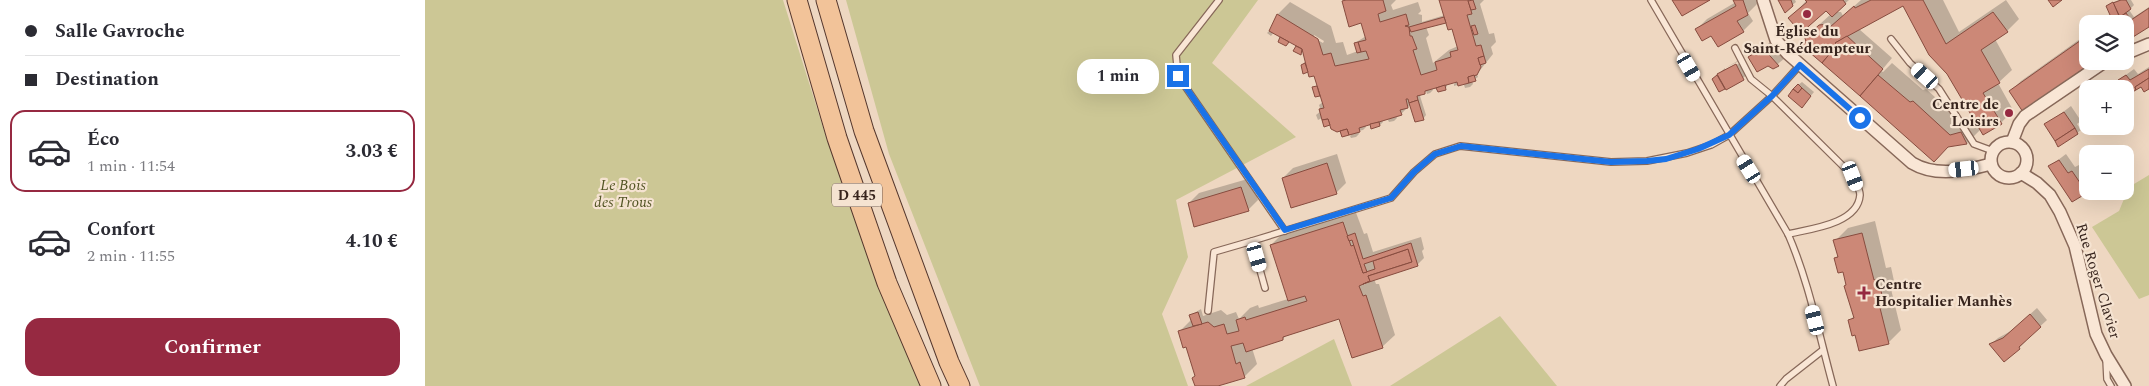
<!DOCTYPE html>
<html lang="fr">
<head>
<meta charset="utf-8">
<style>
	body { margin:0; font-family:Spectral,serif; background:#f7f7f7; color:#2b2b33; height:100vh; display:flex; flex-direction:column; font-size:19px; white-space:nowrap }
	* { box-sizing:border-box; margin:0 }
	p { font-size:16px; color:#7c7c81 }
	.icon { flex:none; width:28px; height:28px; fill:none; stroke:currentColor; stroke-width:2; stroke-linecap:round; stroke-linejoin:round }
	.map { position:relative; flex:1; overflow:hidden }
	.side { display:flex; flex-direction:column; background:#fff; width:425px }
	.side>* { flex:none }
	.banner { display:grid; align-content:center; height:110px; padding:0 25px; background:#fff }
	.buttons { position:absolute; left:1654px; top:15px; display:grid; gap:10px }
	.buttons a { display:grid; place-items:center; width:55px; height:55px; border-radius:10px; background:#fff; box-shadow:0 5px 20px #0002; font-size:25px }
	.end { position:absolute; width:22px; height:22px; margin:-11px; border:6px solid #1a73e8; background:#fff; box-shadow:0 0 0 2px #fff }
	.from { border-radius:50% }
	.bubble { position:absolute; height:35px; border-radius:15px; background:#fff; box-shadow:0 5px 20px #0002; font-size:16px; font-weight:700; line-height:35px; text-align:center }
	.car { position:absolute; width:15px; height:30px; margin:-15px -8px; border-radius:6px; box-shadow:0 0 4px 1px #0007; background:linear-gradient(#fff 24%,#345 0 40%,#fff 0 76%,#345 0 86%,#fff 0) }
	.banner b { display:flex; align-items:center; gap:18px; height:48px; font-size:19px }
	.banner b+b { border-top:1px solid #e1e1e2 }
	.banner i { width:12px; height:12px; background:#2b2b33 }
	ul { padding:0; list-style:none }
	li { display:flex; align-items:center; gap:15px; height:82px; margin:0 10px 8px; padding:0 15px; border:2px solid transparent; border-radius:15px }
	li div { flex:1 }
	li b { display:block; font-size:19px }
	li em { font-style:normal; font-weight:700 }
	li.current { border-color:#962941 }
	li>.icon { width:45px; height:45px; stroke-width:1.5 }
	.button { display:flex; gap:10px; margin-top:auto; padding:10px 25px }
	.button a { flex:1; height:58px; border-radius:15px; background:#962941; color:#fff; font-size:20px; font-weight:700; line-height:58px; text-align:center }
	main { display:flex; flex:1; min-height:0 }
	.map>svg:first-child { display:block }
	.green { fill:#ccc795 }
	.shadow { fill:#0003; fill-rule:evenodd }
	.building { fill:#c87; stroke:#874c3f }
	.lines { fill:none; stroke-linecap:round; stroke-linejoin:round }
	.lane-casing { stroke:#876859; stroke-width:8 }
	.street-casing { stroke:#876859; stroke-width:14 }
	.primary-casing { stroke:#55372d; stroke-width:21 }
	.lane { stroke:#f9e6d5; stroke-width:5.5 }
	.street { stroke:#f9e6d5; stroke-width:11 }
	.primary { stroke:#f2c399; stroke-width:19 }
	.route { stroke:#1a73e8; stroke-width:6 }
	.poi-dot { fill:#962941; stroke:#f5e3d1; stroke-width:2 }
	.labels { text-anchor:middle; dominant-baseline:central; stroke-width:4.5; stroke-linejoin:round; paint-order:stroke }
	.shield { fill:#f5e3d1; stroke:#705d53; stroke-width:1 }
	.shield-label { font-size:14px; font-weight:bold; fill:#37241d }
	.poi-label { font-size:15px; font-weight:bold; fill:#37241d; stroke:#f5e3d1 }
	.park-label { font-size:15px; font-style:italic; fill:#525424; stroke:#f5e3d1 }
	.street-label { font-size:15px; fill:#37241d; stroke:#f5e3d1 }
</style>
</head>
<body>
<main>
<section class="side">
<div class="banner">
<b><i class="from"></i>Salle Gavroche</b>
<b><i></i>Destination</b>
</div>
<ul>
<li class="current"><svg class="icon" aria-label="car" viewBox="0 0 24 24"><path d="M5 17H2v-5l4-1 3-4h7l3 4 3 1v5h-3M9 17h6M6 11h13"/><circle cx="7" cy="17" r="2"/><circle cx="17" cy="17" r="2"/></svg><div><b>Éco</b><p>1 min · 11:54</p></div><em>3.03 €</em></li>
<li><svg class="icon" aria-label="car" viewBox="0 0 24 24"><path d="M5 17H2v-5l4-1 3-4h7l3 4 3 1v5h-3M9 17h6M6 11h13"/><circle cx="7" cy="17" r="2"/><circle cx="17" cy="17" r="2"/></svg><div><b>Confort</b><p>2 min · 11:55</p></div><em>4.10 €</em></li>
</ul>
<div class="button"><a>Confirmer</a></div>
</section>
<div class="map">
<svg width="1724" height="386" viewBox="0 0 1724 386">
	<rect width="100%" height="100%" fill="#eed7c1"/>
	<!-- green -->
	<g class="green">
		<path d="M0 0H358L402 140 455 285 495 386H0Z"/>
		<path d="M421 0H833L787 63 871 137 751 200 763 257 737 314 763 386H555L464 154Z"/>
		<path d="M1724 175V295L1714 299 1667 227 1694 211 1704 187Z"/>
		<path d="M1075 316 1132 386H965Z"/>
		<path d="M909 339 927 386H821Z"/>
	</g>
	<!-- shadow -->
	<g class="shadow">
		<path d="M920 0H971L966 5 968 10 993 2 996 11 993 14 997 15V22L1020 15 1015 0H1059L1055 4 1064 34 1069 33 1071 42 1066 47 1068 54 1052 74 1053 77 1047 81 1048 84 1045 87 1040 88 1039 85 1042 82 1029 86V84L1032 81 1023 83 1021 88 1015 86 1007 88 1008 90 1005 93 1002 94 1001 91 998 93 995 96 1001 115 998 119 986 104 976 114 971 115 972 118 969 121 964 122 963 120 966 117 957 119 958 122 955 125 946 123 941 124V127L938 130 933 131 934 134 931 137 926 138 925 136 928 133 916 132 897 118 893 120 891 115 896 111 894 105 898 102 896 93 894 94 889 88 892 85 890 74 877 65 881 61 878 51 876 53 873 46 864 41 861 45 857 37 849 32 846 36 842 33 847 28 853 14 865 2 906 26 911 43 918 42 922 55 933 51 930 43 941 36 937 22 918 2ZM1021 21 1028 28 1033 46 1024 50 1008 63 1001 38 1004 35 1001 27ZM889 35 899 41 898 43 889 38Z"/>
		<path d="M1309 0H1331L1332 4 1323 13 1328 21 1318 31 1286 34 1272 29 1282 19 1311 2Z"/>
		<path d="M1355 0H1370L1371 2 1360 11Z"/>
		<path d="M1382 0H1424L1410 12H1416L1418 16 1436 0H1518L1534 32 1581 0 1594 19 1582 31 1570 39 1587 70 1573 83 1588 110 1576 123 1556 129 1542 143 1523 146 1509 160 1398 62 1394 25 1406 14 1401 9 1365 18ZM1479 4 1523 74 1550 120 1539 123 1501 89 1498 90 1467 63 1458 72 1456 71 1467 58 1434 29Z"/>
		<path d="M1694 0H1706L1709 5 1704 10 1709 17 1724 7V25L1700 41V24H1691L1686 3Z"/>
		<path d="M1662 34V61L1586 91 1596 81Z"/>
		<path d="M1346 42 1360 58 1348 68 1325 57 1332 50Z"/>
		<path d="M1318 58 1325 72 1318 78 1295 90 1291 76 1300 68ZM1316 60 1317 62 1300 71V68Z"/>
		<path d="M1724 67V87L1716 85 1702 94 1694 80 1709 69 1713 74Z"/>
		<path d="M1687 80 1693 89H1673Z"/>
		<path d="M1377 82 1389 92 1380 103 1373 85Z"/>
		<path d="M1646 106 1656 121 1652 124 1656 130 1634 146 1621 125Z"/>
		<path d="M912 154 921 183 911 193 858 178 868 168Z"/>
		<path d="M1641 154 1650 167 1654 165 1662 177 1661 192 1625 166Z"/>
		<path d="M826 178 833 200 823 210 764 203 774 193Z"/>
		<path d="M930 210 939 234 942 233 948 252 996 237 999 249 997 251 999 258 992 265 949 279 951 284H954L970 335 957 347 915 317 862 334 858 339 827 348 832 364 820 376 789 386H771V375L761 345 754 332 767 319 766 315 776 309 778 316 796 310 802 315 811 312 814 319 825 308 833 305 834 308 863 299 846 245 859 232Z"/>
		<path d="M1450 221 1461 268 1466 267 1469 281 1465 285 1476 330 1463 343 1431 334 1425 320 1430 315 1420 286 1422 284 1419 270 1410 259 1413 255 1410 241 1423 228Z"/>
		<path d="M1612 308 1622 320 1600 340 1601 341 1594 348 1566 344 1573 338 1586 331Z"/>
	</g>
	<!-- building -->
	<g class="building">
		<path d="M921 0H958L961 11 953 14 955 22 981 14 984 25 980 26 984 27 985 36H987L992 49 988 50 996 75 1012 70 1010 62 1026 57 1025 52 1033 50 1027 29 1023 30 1014 0H1043L1047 14 1042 15 1051 46 1056 45 1059 56 1053 58 1056 67 1052 75 1043 77 1044 83 1033 86 1032 82 1000 91V94L992 96 993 100 984 103 983 99H981L983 108 975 110 977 115 934 128 935 132 924 135 922 129 912 132 906 129 903 119 897 120 894 109 899 108 889 76 884 77 877 49 844 31 852 14 893 39 898 55 906 53 910 66 944 59 941 51 936 52 933 42 941 40 936 23 924 27 917 1Z"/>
		<path d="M1048 0 1051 9 1046 10 1043 1Z"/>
		<path d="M1247 0H1285L1257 16Z"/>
		<path d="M1308 0H1318L1323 15 1312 21 1319 32 1293 47 1286 36 1277 41 1270 29 1311 6Z"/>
		<path d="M1353 0H1366L1368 6 1360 13Z"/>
		<path d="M1380 0H1418L1421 4 1407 17 1401 11 1376 33 1363 18 1382 2Z"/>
		<path d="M1446 0H1498L1521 44 1568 12 1583 32 1556 50 1575 83 1558 93 1577 124 1558 135 1522 74 1504 55 1478 6 1410 43 1412 45 1397 63 1377 46 1381 42 1380 38 1394 25 1404 24 1405 27 1429 6 1430 8Z"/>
		<path d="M1623 0H1637L1628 7Z"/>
		<path d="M1696 0H1701L1706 9 1695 17 1688 3Z"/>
		<path d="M1688 2 1697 23 1696 24H1689L1681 6Z"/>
		<path d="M1724 8V27L1708 37 1700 24Z"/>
		<path d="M1701 13 1706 20 1698 24 1695 17Z"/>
		<path d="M1019 17 1021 23 986 32 984 27Z"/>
		<path d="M1050 25 1053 34 1049 35 1046 26Z"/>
		<path d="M1700 26 1708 37 1700 42Z"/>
		<path d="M1422 36 1458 69 1435 96 1397 63 1412 45 1410 43Z"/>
		<path d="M855 37 864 42 861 46 853 42Z"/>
		<path d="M1659 38 1662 43V61H1669L1598 112 1584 91Z"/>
		<path d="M933 42 936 52 932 53 929 43Z"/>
		<path d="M871 46 877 49 876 55 868 51Z"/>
		<path d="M1338 48 1354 66 1348 69 1343 66 1332 72 1323 57Z"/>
		<path d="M1059 56 1061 63 1055 65 1053 58Z"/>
		<path d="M880 63 883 72 878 74 876 65Z"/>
		<path d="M1311 64 1319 80 1301 90 1292 74Z"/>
		<path d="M1724 69V78L1710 87 1711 90 1702 95 1700 89H1698L1693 80 1701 75 1705 80Z"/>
		<path d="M1049 75 1051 81 1044 83 1043 77Z"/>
		<path d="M1292 75 1300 89 1294 92 1287 79Z"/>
		<path d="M1453 75 1485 102 1488 101 1525 135 1536 132 1542 144 1523 147 1509 162 1435 96Z"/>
		<path d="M1724 78V89L1719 92 1716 87 1711 90 1710 87Z"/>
		<path d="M1373 84 1377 88 1373 93 1368 89Z"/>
		<path d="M1020 85 1021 90 1013 92 1011 88Z"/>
		<path d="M892 86 895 96 890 97 887 87Z"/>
		<path d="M1377 88 1386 96 1377 108 1363 96 1368 89 1373 93Z"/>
		<path d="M1662 97V112L1655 101Z"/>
		<path d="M993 100 999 120 990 122 984 103Z"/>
		<path d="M1639 112 1650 128 1630 141 1619 124Z"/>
		<path d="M903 119 905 125 899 127 897 120Z"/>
		<path d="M954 122 955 126 946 129 945 124Z"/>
		<path d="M1650 128 1653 134 1633 147 1630 141Z"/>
		<path d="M922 129 924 135 917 137 915 131Z"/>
		<path d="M1634 160 1643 173 1647 171 1662 193 1647 202 1623 166Z"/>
		<path d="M902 163 912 194 866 208 857 178Z"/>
		<path d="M816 187 824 211 769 227 763 203Z"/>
		<path d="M918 222 926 246 929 245 938 273 950 269 948 261 983 249 987 262 943 276 945 281 934 286 938 296 941 295 958 348 927 358 914 319 858 337V340L821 352 818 343 806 346 811 364 815 362 820 378 793 386H770L767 378 770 376 761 347 758 348 753 331 783 322 789 327 799 324 802 334 814 331 811 320 820 317 821 320 882 301 880 296 863 301 845 245Z"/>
		<path d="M930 233 938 259 986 243 993 266 938 284 945 281 943 276 987 262 983 249 939 264 942 272 938 273 927 240 924 241 922 236Z"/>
		<path d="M1437 233 1449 280 1453 279 1454 282 1457 295 1452 296 1464 344 1434 351 1430 335 1427 336 1423 320 1429 318 1419 286 1421 285 1418 272 1413 273 1409 258 1413 257 1408 240Z"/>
		<path d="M773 312 777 324 768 326 764 315Z"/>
		<path d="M1605 314 1616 327 1594 347 1595 349 1579 362 1564 344 1578 338Z"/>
	</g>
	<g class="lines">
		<defs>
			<g id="lane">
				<path d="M794 0 751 55 753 76 860 231"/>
				<path d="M1226 0 1363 234C1384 282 1394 335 1408 386"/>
				<path d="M1466 39 1485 63 1514 89 1549 144 1568 151"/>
				<path d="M1310 48 1326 79 1347 96 1428 176C1430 181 1435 189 1435 195 1433 224 1385 229 1363 234"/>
				<path d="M840 288 827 241 966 198 989 172 1010 154 1035 146 1186 162 1222 161 1262 153 1286 145 1304 135 1347 96 1375 65"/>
				<path d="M783 311 789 252 827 241"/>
				<path d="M1681 359 1682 379 1686 386"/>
				<path d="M1355 386 1361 379 1398 350"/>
			</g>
			<g id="street">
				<path d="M1338 0 1351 40 1362 53 1487 163C1510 177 1540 171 1566 164"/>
				<path d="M1700 54 1724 44"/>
				<circle cx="1584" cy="160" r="18"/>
				<path d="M1587 142 1594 124 1600 116 1681 61"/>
				<path d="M1596 173 1612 183 1625 195 1635 212 1650 246 1671 334 1681 355 1700 386"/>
			</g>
			<g id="primary">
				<path d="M372 0 412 138 462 283 506 386"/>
				<path d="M401 0 439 131 524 362 535 386"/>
			</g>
		</defs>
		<!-- lane casing -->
		<use href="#lane" class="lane-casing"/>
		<!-- street casing -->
		<use href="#street" class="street-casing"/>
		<!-- primary casing -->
		<use href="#primary" class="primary-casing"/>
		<!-- lane -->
		<use href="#lane" class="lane"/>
		<!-- street -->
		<use href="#street" class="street"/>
		<!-- primary -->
		<use href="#primary" class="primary"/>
	</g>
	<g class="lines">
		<!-- route -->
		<path class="route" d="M753 76 860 230 966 198 989 172 1010 154 1036 146 1186 162 1222 161 1241 159 1273 149 1304 135 1347 96 1375 65 1435 118"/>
	</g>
	<!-- markers -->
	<g class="poi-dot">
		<circle cx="1382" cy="14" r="5"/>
		<circle cx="1584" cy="113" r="5"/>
		<path d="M1436.5 285.5h5v5h5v5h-5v5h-5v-5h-5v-5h5z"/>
	</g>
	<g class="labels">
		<!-- shield labels -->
		<rect class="shield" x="407" y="183.5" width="50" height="23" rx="4"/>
		<g class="shield-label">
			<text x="432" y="195">D 445</text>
		</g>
		<!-- poi labels -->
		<g class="poi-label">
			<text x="1382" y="31">Église du<tspan x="1382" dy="17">Saint-Rédempteur</tspan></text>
			<text x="1574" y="104" text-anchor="end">Centre de<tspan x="1574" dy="17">Loisirs</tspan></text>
			<text x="1450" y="284" text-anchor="start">Centre<tspan x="1450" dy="17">Hospitalier Manhès</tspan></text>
		</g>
		<!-- park labels -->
		<g class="park-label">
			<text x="198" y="185">Le Bois<tspan x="198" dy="17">des Trous</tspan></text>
		</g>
		<!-- street labels -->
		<g class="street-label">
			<text transform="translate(1673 281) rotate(73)">Rue Roger Clavier</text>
		</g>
	</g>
</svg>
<div class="buttons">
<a><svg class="icon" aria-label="layers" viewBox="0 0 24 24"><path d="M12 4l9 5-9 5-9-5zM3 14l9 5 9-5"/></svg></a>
<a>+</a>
<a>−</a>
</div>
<i class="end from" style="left:1435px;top:118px"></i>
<i class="end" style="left:753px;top:76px"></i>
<div class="bubble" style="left:652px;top:59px;width:82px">1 min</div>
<i class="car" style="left:1264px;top:67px;rotate:150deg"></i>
<i class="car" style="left:1500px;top:76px;rotate:312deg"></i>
<i class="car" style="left:1324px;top:169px;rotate:328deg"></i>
<i class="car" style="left:1539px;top:169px;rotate:264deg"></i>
<i class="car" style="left:1428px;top:176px;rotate:159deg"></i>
<i class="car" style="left:832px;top:257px;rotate:164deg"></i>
<i class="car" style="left:1390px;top:320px;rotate:346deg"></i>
</div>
</main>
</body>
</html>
